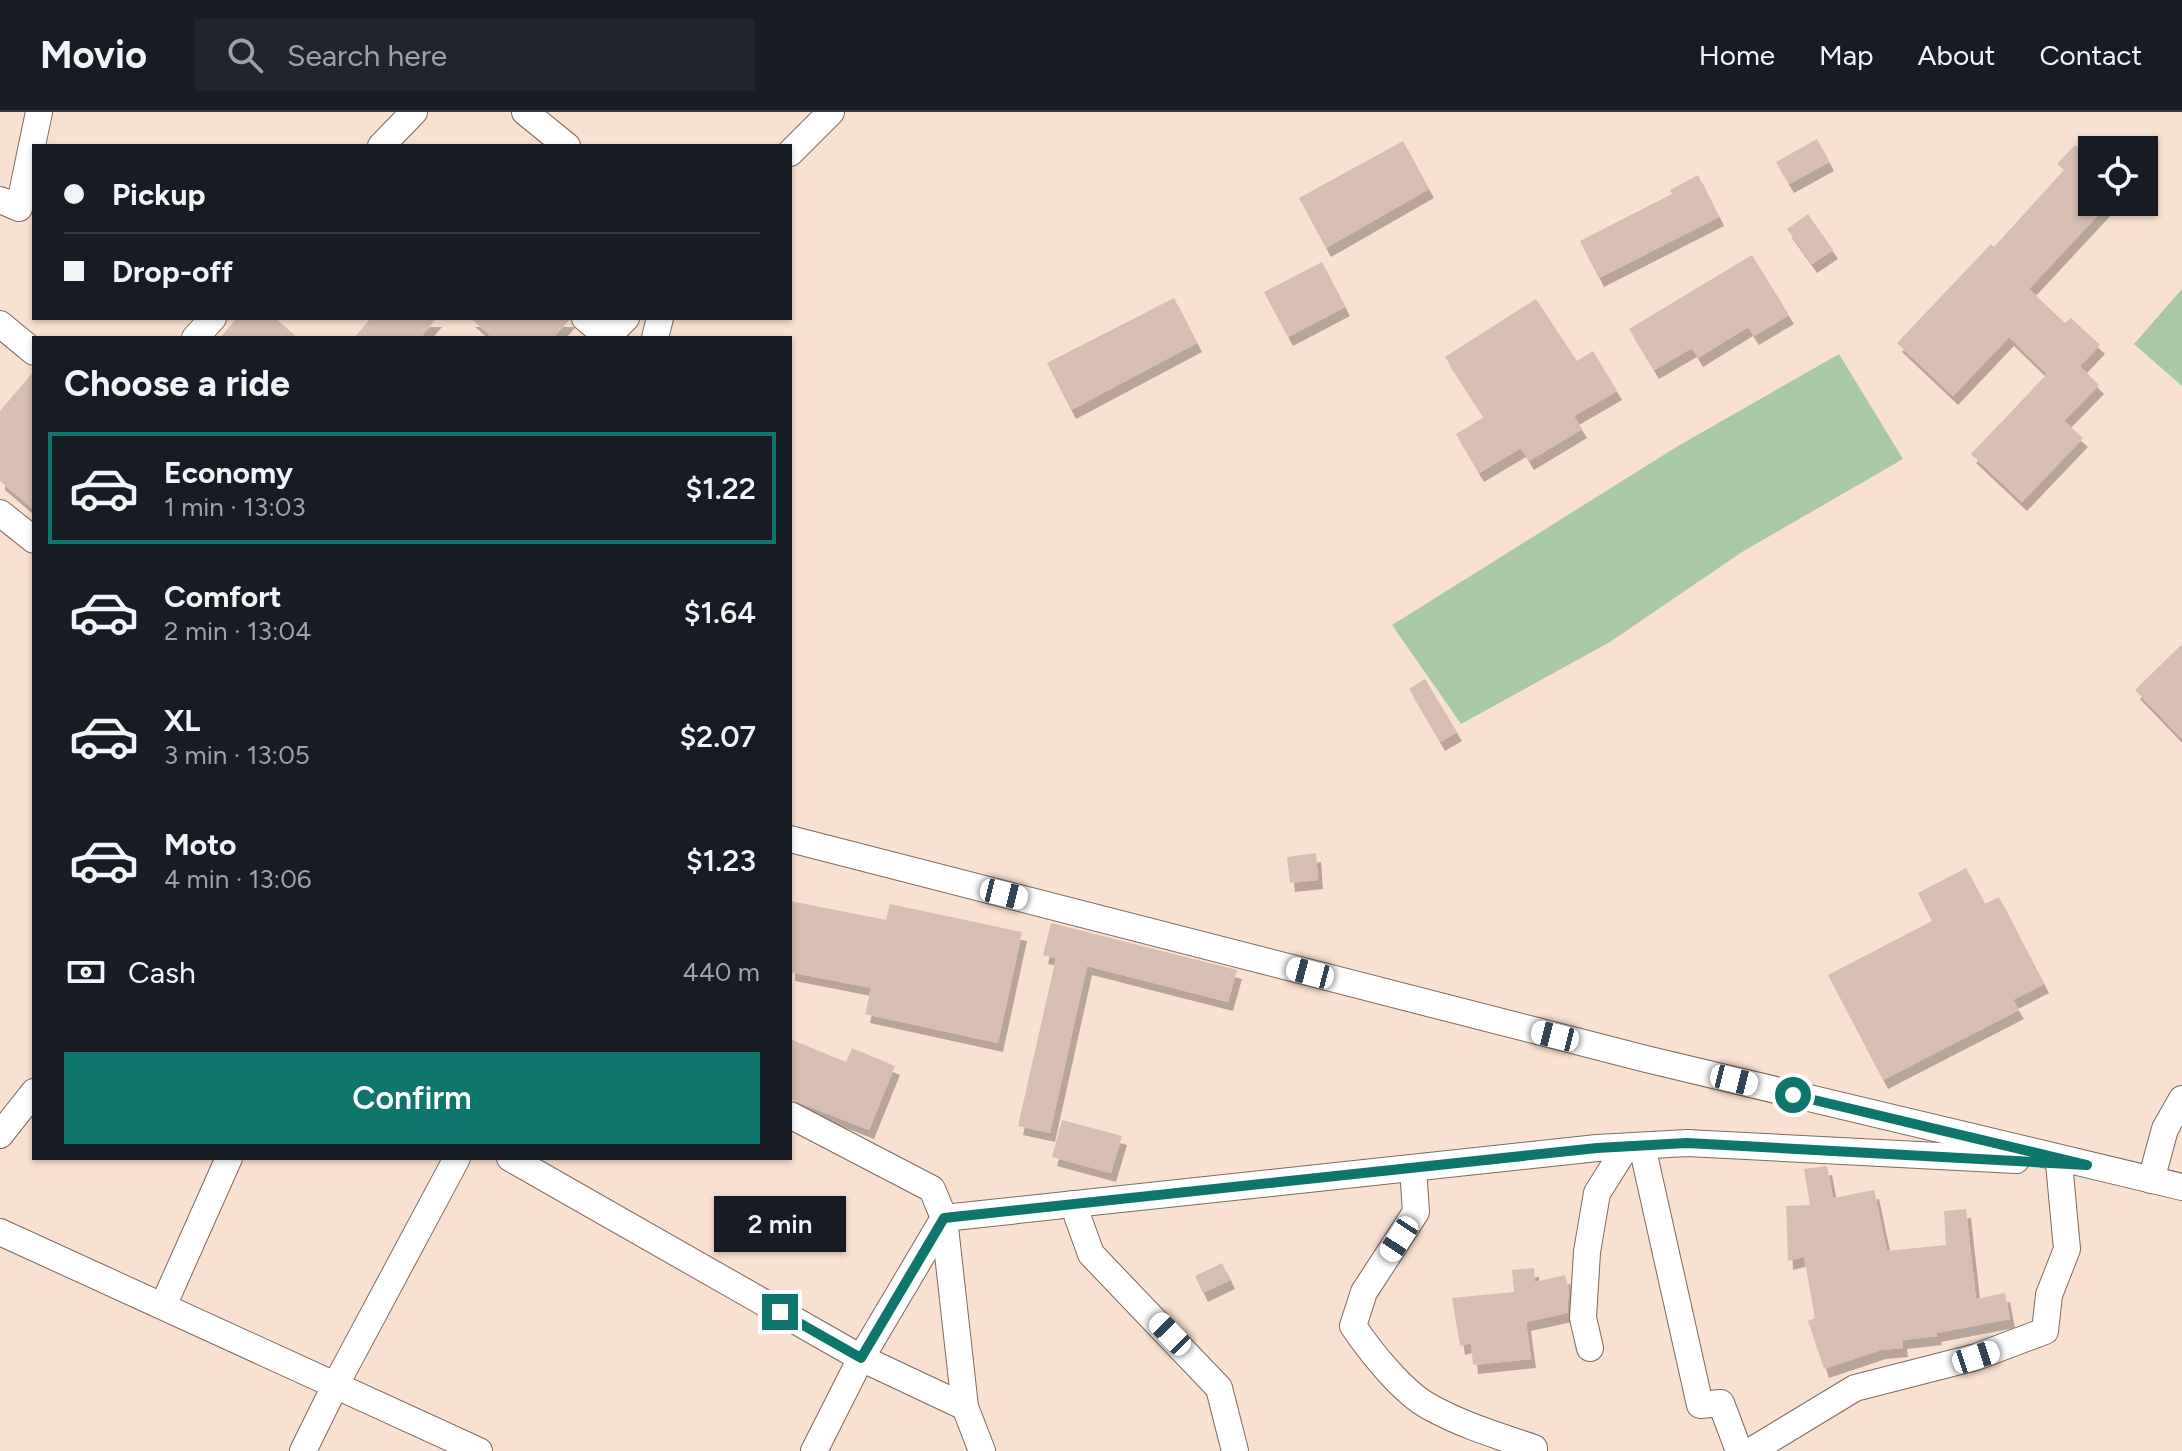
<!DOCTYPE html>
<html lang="en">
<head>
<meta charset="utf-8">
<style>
	body { margin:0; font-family:Figtree,sans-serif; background:#20242c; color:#f1f3f6; height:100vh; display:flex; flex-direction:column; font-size:30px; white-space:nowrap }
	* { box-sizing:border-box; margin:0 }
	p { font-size:26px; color:#9ea1a6 }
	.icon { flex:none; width:44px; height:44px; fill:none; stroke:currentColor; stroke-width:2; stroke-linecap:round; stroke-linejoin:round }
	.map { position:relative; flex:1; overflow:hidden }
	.side { position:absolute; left:32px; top:224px; width:760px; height:824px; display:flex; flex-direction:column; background:#171b24; border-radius:0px; box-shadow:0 2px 6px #0004 }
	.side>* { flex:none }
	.top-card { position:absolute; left:32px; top:32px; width:760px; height:176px; border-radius:0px; box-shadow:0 2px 6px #0004; display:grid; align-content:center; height:176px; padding:0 32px; background:#171b24 }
	.tools { position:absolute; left:2078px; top:24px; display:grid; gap:16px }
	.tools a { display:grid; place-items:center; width:80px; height:80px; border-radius:0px; background:#171b24; box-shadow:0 2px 6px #0004; font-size:40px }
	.end { position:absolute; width:36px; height:36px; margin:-18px; border:10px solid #0f766e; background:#fff; box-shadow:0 0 0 4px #fff }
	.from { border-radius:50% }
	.bubble { position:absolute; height:56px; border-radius:0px; background:#171b24; box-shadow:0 2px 6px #0004; font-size:26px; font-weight:600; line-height:56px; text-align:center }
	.car { position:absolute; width:24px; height:48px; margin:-24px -12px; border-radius:10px; box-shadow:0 0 6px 2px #0007; background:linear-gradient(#fff 24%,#345 0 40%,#fff 0 76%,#345 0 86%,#fff 0) }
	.top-card b { display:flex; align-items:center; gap:28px; height:76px; font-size:30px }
	.top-card b+b { border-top:2px solid #363941 }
	.top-card i { width:20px; height:20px; background:#f1f3f6 }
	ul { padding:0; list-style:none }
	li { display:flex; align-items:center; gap:24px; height:112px; margin:0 16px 12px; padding:0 16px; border:4px solid transparent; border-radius:0px }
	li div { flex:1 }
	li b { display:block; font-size:30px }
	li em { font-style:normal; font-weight:600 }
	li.active { border-color:#0f766e }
	li>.icon { width:72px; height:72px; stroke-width:1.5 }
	h2 { padding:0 32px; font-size:36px; line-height:96px }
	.pay { display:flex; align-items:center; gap:20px; height:88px; padding:0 32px; font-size:30px }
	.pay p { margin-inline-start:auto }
	.button { display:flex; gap:16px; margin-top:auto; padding:16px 32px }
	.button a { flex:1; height:92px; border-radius:0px; background:#0f766e; color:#fff; font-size:32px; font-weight:600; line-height:92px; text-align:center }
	header { display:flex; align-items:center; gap:48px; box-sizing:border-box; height:112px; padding:0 40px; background:#171b24; border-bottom:2px solid #363941 }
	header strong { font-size:38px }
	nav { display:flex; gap:44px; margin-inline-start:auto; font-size:28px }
	.search { width:560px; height:72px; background:#20242c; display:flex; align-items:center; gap:20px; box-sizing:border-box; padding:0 28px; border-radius:0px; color:#9ea1a6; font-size:30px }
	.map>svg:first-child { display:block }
	.grass { fill:#a8c9a3 }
	.building { fill:#d7bdb2; filter:url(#shadow) }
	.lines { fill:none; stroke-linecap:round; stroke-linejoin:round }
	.minor-casing { stroke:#7e695c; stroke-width:28 }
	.minor { stroke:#fff; stroke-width:26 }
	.route { stroke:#0f766e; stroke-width:10 }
</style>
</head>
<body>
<header>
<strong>Movio</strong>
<div class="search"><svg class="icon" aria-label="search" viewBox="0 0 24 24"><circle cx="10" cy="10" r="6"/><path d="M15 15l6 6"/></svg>Search here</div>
<nav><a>Home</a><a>Map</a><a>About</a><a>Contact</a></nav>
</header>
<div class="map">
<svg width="2182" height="1339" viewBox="0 0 2182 1339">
	<defs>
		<filter id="shadow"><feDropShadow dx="5" dy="9" stdDeviation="0" flood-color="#0004"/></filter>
	</defs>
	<rect width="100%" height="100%" fill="#f9e1d1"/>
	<!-- grass -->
	<g class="grass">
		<path d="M2182 177V274L2134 232Z"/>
		<path d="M1839 242 1903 347 1742 440 1610 530 1461 612 1392 513 1678 334Z"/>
	</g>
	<!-- building -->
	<g class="building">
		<path d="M1817 27 1829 50 1789 72 1776 50Z"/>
		<path d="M1403 29 1429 77 1326 136 1299 86Z"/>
		<path d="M2075 33 2092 48V90H2110L2029 177 2065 211 2071 206 2100 233 2080 254 2099 273 2064 309 2083 326 2022 390 1971 342 2047 262 2009 225 1953 284 1897 231 1991 132 1994 135 2064 58 2057 52Z"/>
		<path d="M1698 63 1719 105 1599 166 1580 129 1672 82 1670 78Z"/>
		<path d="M1808 102 1833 138 1812 152 1787 117Z"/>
		<path d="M1752 143 1789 203 1754 224 1748 215 1698 246 1692 236 1654 258 1629 217Z"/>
		<path d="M1322 150 1345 195 1288 225 1264 180Z"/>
		<path d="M1174 186 1197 231 1071 298 1047 251Z"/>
		<path d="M1536 187 1577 249 1593 239 1617 279 1574 304 1582 317 1529 349 1521 336 1479 361 1456 322 1484 305 1445 245Z"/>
		<path d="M237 206H275L298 226H220Z"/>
		<path d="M371 206H437L420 226H354Z"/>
		<path d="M470 206H569L570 207 553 226H493Z"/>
		<path d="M34 259V398L0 369V299Z"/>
		<path d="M2182 532V627L2135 578Z"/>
		<path d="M1425 567 1457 620 1440 630 1409 577Z"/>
		<path d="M1316 741 1318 768 1290 771 1287 745Z"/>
		<path d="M1966 756 1985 792 1999 785 2044 872 2013 888 2019 898 1883 968 1828 863 1932 809 1918 781Z"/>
		<path d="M790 789 886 808 890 792 1022 820 998 931 865 902 871 876 790 860Z"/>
		<path d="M1051 811 1237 858 1228 890 1087 854 1050 1021 1018 1014 1056 846 1043 843Z"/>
		<path d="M790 927 846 950 852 936 895 954 869 1018 790 987Z"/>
		<path d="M1062 1008 1122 1024 1111 1061 1052 1045Z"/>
		<path d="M1827 1054 1833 1086 1874 1078 1887 1139 1946 1133 1944 1099 1966 1097 1976 1187 2005 1181 2010 1207 1936 1221 1937 1224 1902 1228 1903 1236 1881 1238 1824 1257 1808 1209 1815 1206 1804 1145 1788 1149 1786 1094 1810 1093 1804 1057Z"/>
		<path d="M1222 1151 1230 1168 1203 1181 1195 1164Z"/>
		<path d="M1534 1156 1535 1170 1565 1163 1569 1178 1567 1201 1526 1210 1531 1247 1473 1253 1471 1231 1460 1234 1452 1186 1514 1180 1512 1158Z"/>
	</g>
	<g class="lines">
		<defs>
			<g id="minor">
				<path d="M525 0 567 34"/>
				<path d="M381 34 414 0"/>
				<path d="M790 41 831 0"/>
				<path d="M0 88 19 96 39 0"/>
				<path d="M585 206 607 225"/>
				<path d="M0 212 34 240"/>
				<path d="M195 226 213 206"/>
				<path d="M606 226 626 206"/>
				<path d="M655 226 660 206"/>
				<path d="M0 401 34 428"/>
				<path d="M790 727 1646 947 2182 1075"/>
				<path d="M790 1003 932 1077 944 1106 965 1295 982 1339"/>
				<path d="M0 1023 34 980"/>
				<path d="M1642 1034 1700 1293 1721 1291 1739 1339"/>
				<path d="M510 1046 861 1246 965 1295"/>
				<path d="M1413 1056 1416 1100 1364 1180 1353 1214C1370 1239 1403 1281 1430 1295 1462 1313 1499 1324 1534 1336V1339"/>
				<path d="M2151 1068 2165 1017 2182 987"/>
				<path d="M1073 1092 1091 1142 1219 1276 1235 1339"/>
				<path d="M944 1106 1597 1036 1687 1031 2016 1048"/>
				<path d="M0 1120 479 1339"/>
				<path d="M163 1194 229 1046"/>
				<path d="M1590 1236 1583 1206 1587 1140 1597 1081 1626 1035"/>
				<path d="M303 1339 335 1274 457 1046"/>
				<path d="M814 1339 861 1246 944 1106"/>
				<path d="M1751 1339 1855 1276 1976 1245 2045 1219 2049 1183 2067 1137 2059 1051"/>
			</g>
		</defs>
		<!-- minor casing -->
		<use href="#minor" class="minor-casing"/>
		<!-- minor -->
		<use href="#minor" class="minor"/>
	</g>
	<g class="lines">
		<!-- route -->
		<path class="route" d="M780 1200 861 1246 944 1106 1597 1036 1687 1031 2087 1053 1793 983"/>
	</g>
</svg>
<div class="tools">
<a><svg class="icon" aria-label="locate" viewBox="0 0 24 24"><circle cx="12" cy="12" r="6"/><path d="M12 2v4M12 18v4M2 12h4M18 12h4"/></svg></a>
</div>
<i class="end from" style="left:1793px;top:983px"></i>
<i class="end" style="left:780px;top:1200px"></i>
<div class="bubble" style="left:714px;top:1084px;width:132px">2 min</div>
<i class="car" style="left:1004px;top:782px;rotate:104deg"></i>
<i class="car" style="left:1310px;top:861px;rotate:285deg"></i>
<i class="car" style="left:1555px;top:924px;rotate:284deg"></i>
<i class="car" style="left:1734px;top:968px;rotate:104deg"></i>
<i class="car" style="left:1399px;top:1127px;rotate:213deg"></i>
<i class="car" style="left:1170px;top:1222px;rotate:316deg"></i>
<i class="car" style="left:1976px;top:1245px;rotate:72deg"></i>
<div class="top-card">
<b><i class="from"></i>Pickup</b>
<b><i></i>Drop-off</b>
</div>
<section class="side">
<h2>Choose a ride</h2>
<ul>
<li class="active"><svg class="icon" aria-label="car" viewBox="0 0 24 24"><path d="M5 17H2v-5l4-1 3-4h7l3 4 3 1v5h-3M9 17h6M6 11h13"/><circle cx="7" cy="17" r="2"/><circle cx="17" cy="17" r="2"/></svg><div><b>Economy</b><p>1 min · 13:03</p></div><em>$1.22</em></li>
<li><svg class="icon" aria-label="car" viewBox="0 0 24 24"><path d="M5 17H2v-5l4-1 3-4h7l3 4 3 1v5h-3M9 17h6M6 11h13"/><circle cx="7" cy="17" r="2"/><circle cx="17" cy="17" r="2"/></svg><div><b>Comfort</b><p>2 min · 13:04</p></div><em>$1.64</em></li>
<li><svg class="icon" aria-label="car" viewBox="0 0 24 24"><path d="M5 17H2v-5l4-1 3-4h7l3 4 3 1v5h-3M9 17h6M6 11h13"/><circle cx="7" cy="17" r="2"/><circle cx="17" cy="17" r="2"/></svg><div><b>XL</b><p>3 min · 13:05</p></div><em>$2.07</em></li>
<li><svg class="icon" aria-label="car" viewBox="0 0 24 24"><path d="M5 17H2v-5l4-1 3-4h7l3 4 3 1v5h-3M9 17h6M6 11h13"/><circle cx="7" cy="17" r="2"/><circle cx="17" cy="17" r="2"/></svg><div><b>Moto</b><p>4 min · 13:06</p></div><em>$1.23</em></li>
</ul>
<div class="pay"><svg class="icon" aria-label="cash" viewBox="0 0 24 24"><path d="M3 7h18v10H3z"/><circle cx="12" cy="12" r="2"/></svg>Cash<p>440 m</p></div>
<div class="button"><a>Confirm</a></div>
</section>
</div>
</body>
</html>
